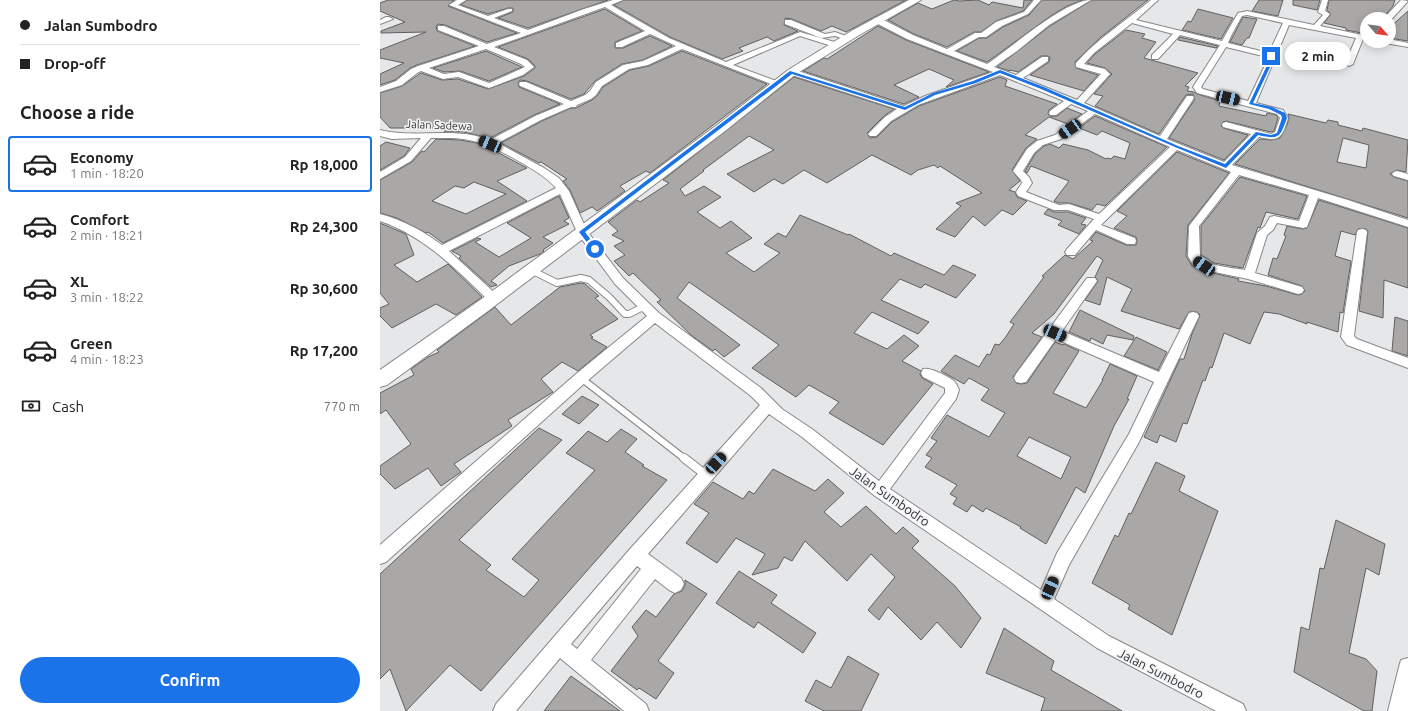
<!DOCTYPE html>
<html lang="en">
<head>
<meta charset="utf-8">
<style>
	body { margin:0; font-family:Ubuntu,sans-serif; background:#f2f2f2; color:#222; height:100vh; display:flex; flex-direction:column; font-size:15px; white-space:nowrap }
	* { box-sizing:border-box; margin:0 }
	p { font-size:13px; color:#767676 }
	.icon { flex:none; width:22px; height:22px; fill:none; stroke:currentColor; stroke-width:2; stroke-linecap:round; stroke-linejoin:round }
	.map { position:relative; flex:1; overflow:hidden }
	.drawer { display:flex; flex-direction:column; background:#fff; width:380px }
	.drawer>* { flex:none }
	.guide { display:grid; align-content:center; height:88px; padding:0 20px; background:#fff }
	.needle { width:26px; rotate:118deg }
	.fabs { position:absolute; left:980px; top:12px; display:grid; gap:8px }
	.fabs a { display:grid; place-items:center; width:36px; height:36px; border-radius:50%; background:#fff; box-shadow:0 2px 10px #0003; font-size:20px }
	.end { position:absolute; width:18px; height:18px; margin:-9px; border:5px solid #1a73e8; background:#fff; box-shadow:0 0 0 2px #fff }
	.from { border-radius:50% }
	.bubble { position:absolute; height:28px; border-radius:14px; background:#fff; box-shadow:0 2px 10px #0003; font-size:13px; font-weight:700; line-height:28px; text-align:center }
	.car { position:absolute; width:12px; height:24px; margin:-12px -6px; border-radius:5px; box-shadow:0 0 3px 1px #0007; background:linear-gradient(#222 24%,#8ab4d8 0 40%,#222 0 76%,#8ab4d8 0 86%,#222 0) }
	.guide b { display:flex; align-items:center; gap:14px; height:38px; font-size:15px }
	.guide b+b { border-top:1px solid #e0e0e0 }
	.guide i { width:10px; height:10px; background:#222 }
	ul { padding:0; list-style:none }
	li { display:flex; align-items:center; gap:12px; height:56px; margin:0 8px 6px; padding:0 12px; border:2px solid transparent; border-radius:4px }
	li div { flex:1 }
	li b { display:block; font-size:15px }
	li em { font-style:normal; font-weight:700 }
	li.on { border-color:#1a73e8 }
	li>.icon { width:36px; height:36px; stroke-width:1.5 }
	h2 { padding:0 20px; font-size:18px; line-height:48px }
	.pay { display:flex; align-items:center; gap:10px; height:44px; padding:0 20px; font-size:15px }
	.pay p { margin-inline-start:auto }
	.button { display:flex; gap:8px; margin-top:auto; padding:8px 20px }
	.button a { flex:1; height:46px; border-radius:24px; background:#1a73e8; color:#fff; font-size:16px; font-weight:700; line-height:46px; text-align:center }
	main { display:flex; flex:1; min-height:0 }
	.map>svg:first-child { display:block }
	.building { fill:#aaa8a7; stroke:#615f5f; fill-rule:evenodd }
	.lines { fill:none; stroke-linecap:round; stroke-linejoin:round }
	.lane-far1-casing { stroke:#868789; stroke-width:8 }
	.lane-casing { stroke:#868789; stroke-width:10 }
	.street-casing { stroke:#868789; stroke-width:2 }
	.secondary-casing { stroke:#868789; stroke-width:2 }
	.lane-far1 { stroke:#fff; stroke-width:6 }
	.lane { stroke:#fff; stroke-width:8 }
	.street { fill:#fff; fill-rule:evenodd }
	.secondary { fill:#fff; fill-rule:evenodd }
	.route { fill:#1a73e8 }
	.labels { text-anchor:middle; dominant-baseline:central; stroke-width:3; stroke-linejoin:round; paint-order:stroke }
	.far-street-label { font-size:11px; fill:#323334; stroke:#f3f4f6 }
	.street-label { font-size:13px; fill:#323334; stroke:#f3f4f6 }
</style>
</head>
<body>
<main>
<section class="drawer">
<div class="guide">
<b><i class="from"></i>Jalan Sumbodro</b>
<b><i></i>Drop-off</b>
</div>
<h2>Choose a ride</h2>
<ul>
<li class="on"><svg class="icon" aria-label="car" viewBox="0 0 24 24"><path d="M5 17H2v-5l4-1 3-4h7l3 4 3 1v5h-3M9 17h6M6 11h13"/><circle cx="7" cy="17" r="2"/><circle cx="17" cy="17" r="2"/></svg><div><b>Economy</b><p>1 min · 18:20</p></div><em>Rp 18,000</em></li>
<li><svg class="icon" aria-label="car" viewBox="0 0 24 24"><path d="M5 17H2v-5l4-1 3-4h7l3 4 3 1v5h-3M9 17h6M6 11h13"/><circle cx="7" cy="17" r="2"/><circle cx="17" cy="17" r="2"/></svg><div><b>Comfort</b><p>2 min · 18:21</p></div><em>Rp 24,300</em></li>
<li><svg class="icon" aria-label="car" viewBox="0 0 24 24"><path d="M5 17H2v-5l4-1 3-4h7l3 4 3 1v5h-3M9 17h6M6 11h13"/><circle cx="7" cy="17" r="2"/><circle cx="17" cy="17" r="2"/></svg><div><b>XL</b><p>3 min · 18:22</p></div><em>Rp 30,600</em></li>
<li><svg class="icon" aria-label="car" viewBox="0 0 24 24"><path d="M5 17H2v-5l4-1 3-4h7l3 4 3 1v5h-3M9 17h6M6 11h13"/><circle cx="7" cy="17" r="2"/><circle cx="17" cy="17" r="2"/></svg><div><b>Green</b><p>4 min · 18:23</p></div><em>Rp 17,200</em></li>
</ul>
<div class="pay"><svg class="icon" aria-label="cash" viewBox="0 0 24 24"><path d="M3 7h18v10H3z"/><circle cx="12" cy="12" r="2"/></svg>Cash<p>770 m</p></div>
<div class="button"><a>Confirm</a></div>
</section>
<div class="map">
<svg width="1028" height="711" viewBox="0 0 1028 711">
	<rect width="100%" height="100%" fill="#e5e7e9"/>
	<!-- building -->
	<g class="building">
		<path d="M8 0H74L68 6 137 33 107 42 65 25 58 24 56 26 57 31 95 46 37 65 30 68 15 80 0 85V74L24 63 0 58V50L46 32 1 33V31L25 22 0 11V3Z"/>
		<path d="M87 0H228L148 28 118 18 133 12V8H128L108 14 81 5Z"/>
		<path d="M244 0H526L466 32 452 26 441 31 412 19 405 18 404 25 418 31 394 41 387 37 359 48 363 51 342 59 290 37 234 5Z"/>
		<path d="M574 0 579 1 598 0 609 5 612 2 643 8 644 0H652L643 11 616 21 601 32H594L567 47 534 34 508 20 538 3 552 9Z"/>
		<path d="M662 0H703L687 6 672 15 607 62 577 51 599 38H607L623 27 649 15Z"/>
		<path d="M712 0H768L721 37 695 62 696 68 718 75 704 91 650 75 669 62 670 57 668 56H661L638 72 630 70V71L617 67 670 26Z"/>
		<path d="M879 0H903L898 16 872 11Z"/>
		<path d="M913 0H940L937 10 913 5Z"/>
		<path d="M949 0H1015L1013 6 1002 19H987V34L966 30V28L944 23 951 14 947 10Z"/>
		<path d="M225 9 262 31 235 42V48H243L270 36 292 46 263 60 242 64 215 81 204 94 191 99 147 81 140 80 138 83 139 87 180 104 154 115 110 138 83 132H64L67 128H10L0 117V93L22 86 41 73 62 80 78 79 108 89 144 76 155 68V66L148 59 118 47Z"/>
		<path d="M818 9 853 18 841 39 802 30 808 21 811 22Z"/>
		<path d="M1028 11V41L1009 38V28Z"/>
		<path d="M863 17 877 19 869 38H867L862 45 850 42Z"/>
		<path d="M498 26 526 40 609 72 566 87 574 80 549 69 514 85 539 97 524 104 423 71 444 58 447 59Z"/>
		<path d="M746 30 765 34 762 38 776 42 764 58 818 73 805 86 809 87 807 91 814 92 817 94 840 101 839 106 886 116 887 113 896 115 898 118 894 131 891 132 846 121 843 122 841 126 843 128 868 135 844 160 789 138 815 99 813 94 806 95 779 134 715 106 723 96 714 94 732 74 725 68 707 63 715 54Z"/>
		<path d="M800 37 838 46 836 48 798 40Z"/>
		<path d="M106 51 142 67 109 81 80 71 64 72 53 68Z"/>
		<path d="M302 51 387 84 270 173 266 171 240 186 245 191 217 211 212 207 200 213 190 190 183 181 187 179 161 162 159 163 121 143 162 121 191 108H196L212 100 217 96 223 87 250 70 269 66Z"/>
		<path d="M414 77 514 109 504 116 487 133 490 138 497 137 512 122 539 106 620 77 627 80 625 86 677 104 669 110 668 114 670 116H677L687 108 702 114 688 124 669 117 645 135 657 139 646 148 632 170 640 181 629 190 635 192 637 197 647 201 633 215 622 210 605 226 593 216 575 237 556 229 581 206 576 203 602 193 560 166 558 168 554 165 538 170 531 175 492 155 447 183 424 170 403 184 394 179 374 192 347 174 394 150 369 136 323 170 324 171 300 189 305 196 324 186 341 197 317 212 340 228 351 221 372 238 346 253 374 272 400 253 384 244 398 233 406 237 420 215 468 235 469 234 511 256 514 253 564 275 573 265 596 275 576 298 545 284 541 288 520 279 501 300 549 322 538 334 492 312 474 333 507 349 524 335 539 346 522 361 541 371 540 374 542 378 553 384 503 445 449 413 459 402 429 385 416 397 372 368 399 345 309 282 297 298 360 345 344 357 335 349 333 351 311 335 277 302 281 300 253 273 249 276 234 261 245 255 234 246 244 241 232 235 238 231 228 222 257 200 260 202 289 183 283 180Z"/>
		<path d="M908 114 946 123 948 120 958 122V125L982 131 983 128 1028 140 1026 172 1017 170 1010 174 1014 177 1028 181V218L855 164 880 139 892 140 900 138 907 125 909 118ZM963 138 989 145 986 168 957 162Z"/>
		<path d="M715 116 787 147 725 206 717 204 712 210 689 203H679L674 201 689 181 651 166 647 173 645 171 655 154 664 146 670 144 679 148 683 144 708 150 726 159 727 158 731 159 734 156 745 159 750 143 722 131 717 135 699 128Z"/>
		<path d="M56 139 80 140 97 143 115 151 147 168 117 181 147 201 63 243 48 232 46 233 17 218 0 213V180L32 162 42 151 44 152ZM94 182 126 194 86 214 52 201 75 186 84 188Z"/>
		<path d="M6 142 30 148 24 156 0 170V146Z"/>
		<path d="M797 152 849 173 808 225 806 256 812 266 820 270 859 279 858 281 886 286 918 295 922 294 925 291 922 286 888 275 893 258 897 259 906 236 904 235 907 226 923 229 927 228 939 200 1028 228V288L1004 280 1003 318 979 311 988 231 986 229H978L975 235 961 231 955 256 971 261 963 313 960 312 958 332 927 322V324L899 314 884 312 870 344 844 333 832 368 830 367 825 381 823 380 807 424 803 423 796 442 780 435 777 443 764 437 800 359H804L812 334 820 315 817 312H809L799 329 741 311 752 289 727 277 720 305 705 300 718 281 715 277 723 260 717 256 674 314 652 333 662 337 633 377 636 383 641 384 647 383 675 342 683 345 684 344 699 351 673 393 706 408 723 380H722L730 364 757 376 747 399H749L734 426 705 493 696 487 666 544 640 528 641 527 606 508 603 512 592 505 587 512 573 504 577 498 570 494 577 485 545 467 552 458 546 455 557 441 551 438 567 415 609 437 625 413 601 400 609 389 589 378 584 384 561 371 575 355 599 367 607 354 610 355 615 344 619 345 625 338 634 324 630 322 664 277 662 276 685 255 693 259 713 241 710 240 716 232 746 245H756L757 241 756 237 734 228 747 216 737 211ZM649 437 691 457 681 479 637 456Z"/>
		<path d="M860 177 927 196 918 219 886 212 880 228 878 227 863 268 834 263 821 255V226Z"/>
		<path d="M179 196 189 218 184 221 189 224 163 237 173 243 163 250 164 251 160 254 129 266 111 281 117 285 111 287 79 258 81 256 72 251 98 238 101 239 95 242 119 257 151 238 127 223Z"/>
		<path d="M668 209 674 212H688L706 218 701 224 706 225 699 234 678 225 682 221 664 214Z"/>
		<path d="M0 223 26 234 34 255 14 265 37 282 68 264 102 297 76 315 56 304 12 328 0 316V308L9 304 0 293Z"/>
		<path d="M201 283 205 284 219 296 215 298 238 319 210 335 213 337 211 338 227 347 198 371 182 362 161 379 173 392 128 420 132 426 74 464 81 472 61 486 48 468 15 489 0 474V466L31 444 6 410 0 414V393L34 375 31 369 48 357 59 352 57 350 115 307 131 325 180 287Z"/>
		<path d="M700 310 754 336 753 340 727 335 723 344 711 338 710 341 689 332Z"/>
		<path d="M1015 317 1028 321V356L1012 351Z"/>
		<path d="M756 337 787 352 778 370 744 356Z"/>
		<path d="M202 396 219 405 199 424 182 414Z"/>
		<path d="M159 428 182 440 79 540 111 565 106 570 144 597 159 580 132 559 215 470 186 453 208 431 227 442 241 429 257 439 245 452 264 465 262 466 287 480 101 691 70 665 26 711 10 669 0 679V574Z"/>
		<path d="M776 462 805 476 799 491 838 511 792 635 748 609 750 605 712 583 735 535 738 537 749 513 751 514Z"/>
		<path d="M393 469 435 491 448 479 464 493 444 512 461 527 486 506 516 534 523 527 539 541 532 548 575 586 601 618 581 648 557 622 541 640 508 607 499 620 488 610 515 577 491 554 467 581 425 541 412 561 404 557 398 568 372 575 385 554 356 538 337 563 306 543 329 513 314 504 333 482 363 499 369 491 374 494Z"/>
		<path d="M956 520 1005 544 999 575 986 568 969 653 986 659 997 671 992 711H984L914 672 921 627 929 630 940 568 944 569Z"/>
		<path d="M359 571 397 595 391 603 436 633 423 653 378 622 374 628 336 603Z"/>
		<path d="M305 580 327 594 278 661 294 673 276 699 259 688 257 690 231 671 258 636 252 627 266 610 276 617 294 594 302 591 305 585Z"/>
		<path d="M624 628 674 661 671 670 742 711H661L665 698 606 673Z"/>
		<path d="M468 656 499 674 481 711H444L425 701 436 680 451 688Z"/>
		<path d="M191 676 240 711H164Z"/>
	</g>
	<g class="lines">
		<defs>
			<g id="lane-far1">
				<path d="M151 270 177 283 201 278 209 280 229 297 245 314H249L265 306"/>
				<path d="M201 378 305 459"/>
			</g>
			<path id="lane" d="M304 458 326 475"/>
			<g id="street">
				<path d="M77 0H86L78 5 108 16 128 9H132V11L114 18 148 30 204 9 233 0H243L231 5 289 38 346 62 420 32 458 43 459 45 455 47 420 36 353 65 399 82 400 84 396 86 302 49 268 65 249 69 222 86 216 95 211 99 197 105 196 107H191L161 120 118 143 164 168 179 178 189 191 207 231 243 278 279 313 381 388 402 409 432 429 499 481 565 393V388L543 377 541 373 543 369C550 367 568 376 574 381 576 383 578 387 579 390L576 399 510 489 661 590 677 553 749 434 774 382 676 339 646 382 641 383 636 382 634 378 636 374 707 278H715L717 281 682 331 779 372 809 313 813 312 817 313 819 316 759 442 689 565 674 599 729 636 863 704 866 711H836L717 648 495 496 422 437 389 414 268 554 301 578 304 584 301 590 295 593 289 590 275 579 211 660 266 704 269 711H244L180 658 136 711H113L116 704 250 549 380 405 371 396 275 323 206 382 6 562 0 564V545L196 374 267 316 235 284 198 234 180 194 69 251 117 295 119 298 117 301 113 302 109 301C76 269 44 236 0 221V214C23 220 43 231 62 245L176 188C164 173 116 147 97 142 82 137 66 138 51 138L31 161 0 179V172L25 157 41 138 12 139 0 136V130C36 139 74 126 110 140L155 116 184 104 140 86 139 84 140 82H146L191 101 205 95 210 91 216 82 243 65 263 61 296 46 270 34 242 47H236V43L265 31 225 7 114 47 147 60 154 67 143 75 109 88 78 77 63 79 41 71 37 73 22 85 0 92V87L16 81 31 69 38 66 99 46 58 30V26H64L107 44 141 33 69 5ZM106 49 141 64 145 67 109 83 79 72 64 74 49 68ZM257 566 261 569 197 649 191 644Z"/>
				<path d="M654 0H661L648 14 622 26 606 37H599L574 51 607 64C631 48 685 0 711 0L669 25 637 51 614 67 636 75 662 57H668V61L643 78 697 100 721 74 696 67V63C717 39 746 21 771 0H778L756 20 842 41 858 13 867 11 934 25 943 15 938 12 942 0H948L945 11 950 14 940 26 987 36V40L983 39 973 64 969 66 965 64 976 38 909 25 876 103 903 110 908 118C902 138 900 142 879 137L852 165 968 200 1028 220V227L938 198 927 227 923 228 897 223 893 230 887 235 875 273 922 287 924 290 922 293 918 294 868 279 820 269 813 265 808 256 809 226 851 172 797 150 721 225 755 238 756 241 755 244H747L716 230 695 255H687L685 252 687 249 714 219 688 210H674L638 196 636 192 642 183 641 180 633 171 647 149 657 141 675 135 708 111 691 104 676 115H670L669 113 670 111 684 101 620 75 538 105 511 121 496 136H490L488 134 505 117 517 109 409 74 408 72 412 70H415L524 106 545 96 613 72 527 39 494 22V18H500L533 35 567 49 595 33H601L616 22 644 12ZM867 15 903 23 889 53 848 43 852 34 862 16ZM752 23 793 34 772 55V59H778L800 35 840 45 813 87 817 93 897 114 900 118 895 132 891 134 846 122 843 123 842 125 843 127 871 134 844 162 787 139 814 98 813 96H807L780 136 704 103 730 74 725 69 704 64 714 53ZM846 47 887 57V61L868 101 823 89 821 87ZM715 114 790 147 719 214 689 204 679 205 646 192 652 183 649 177 643 171 654 153 663 145 681 139ZM859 175 929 195 919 221 894 216 890 217 885 226 877 233 865 270C854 268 825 266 820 256L819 226Z"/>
				<path d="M1021 0 1028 1 1010 21 1009 19H1003Z"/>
				<path d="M6 17H9L13 19 0 24V20Z"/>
				<path d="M405 20H411L445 34 455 32 471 38 467 40 455 36 441 38 405 24Z"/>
				<path d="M1009 39 1028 43V47L1005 43 1001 41H1009Z"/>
				<path d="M1017 171 1028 174V180L1014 176 1012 174 1014 172Z"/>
				<path d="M982 229 986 230 987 232 974 336 977 339 1028 358V368L967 345 961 337 977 232 978 230Z"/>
				<path d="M1028 658V711H1008L1019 667 1021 660Z"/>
			</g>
			<path id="secondary" d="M529 0H541L481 34 416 74 345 131 108 311 7 385 0 387V370L96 303 337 125 408 70 473 30Z"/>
		</defs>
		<!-- lane-far1 casing -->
		<use href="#lane-far1" class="lane-far1-casing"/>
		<!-- lane casing -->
		<use href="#lane" class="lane-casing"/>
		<!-- street casing -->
		<use href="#street" class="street-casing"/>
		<!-- secondary casing -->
		<use href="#secondary" class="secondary-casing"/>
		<!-- lane-far1 -->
		<use href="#lane-far1" class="lane-far1"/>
		<!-- lane -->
		<use href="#lane" class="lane"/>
		<!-- street -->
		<use href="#street" class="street"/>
		<!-- secondary -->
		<use href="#secondary" class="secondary"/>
	</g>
	<!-- route -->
	<path class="route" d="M891 55 893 56V61L873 103 892 107 905 113 907 118C900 137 900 140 878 135L846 168 795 147 661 89 620 73 596 83 555 95 525 110 412 74 205 232 217 248V250H213L199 232 410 71 525 107 553 93 593 81 620 70 664 87 798 146 845 164 876 132 891 135 897 133 902 118 901 115 889 109 869 104 889 61V56Z"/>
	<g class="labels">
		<!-- far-street labels -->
		<g class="far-street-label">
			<text transform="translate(59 125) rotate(2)">Jalan Sadewa</text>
		</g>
		<!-- street labels -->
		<g class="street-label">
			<text transform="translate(510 496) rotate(35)">Jalan Sumbodro</text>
			<text transform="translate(781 673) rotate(27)">Jalan Sumbodro</text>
		</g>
	</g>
</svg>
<div class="fabs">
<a><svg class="needle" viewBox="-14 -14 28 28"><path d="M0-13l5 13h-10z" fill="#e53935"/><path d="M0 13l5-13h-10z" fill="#767676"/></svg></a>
</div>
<i class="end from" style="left:215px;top:249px"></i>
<i class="end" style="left:891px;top:56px"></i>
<div class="bubble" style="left:905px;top:42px;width:66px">2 min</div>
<i class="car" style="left:848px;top:98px;rotate:103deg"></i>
<i class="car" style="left:690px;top:129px;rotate:236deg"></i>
<i class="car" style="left:110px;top:144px;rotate:293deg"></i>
<i class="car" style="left:824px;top:266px;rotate:305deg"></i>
<i class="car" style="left:675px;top:333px;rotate:114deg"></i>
<i class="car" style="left:336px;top:463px;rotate:42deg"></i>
<i class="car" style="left:670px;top:588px;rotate:24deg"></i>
</div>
</main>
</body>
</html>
